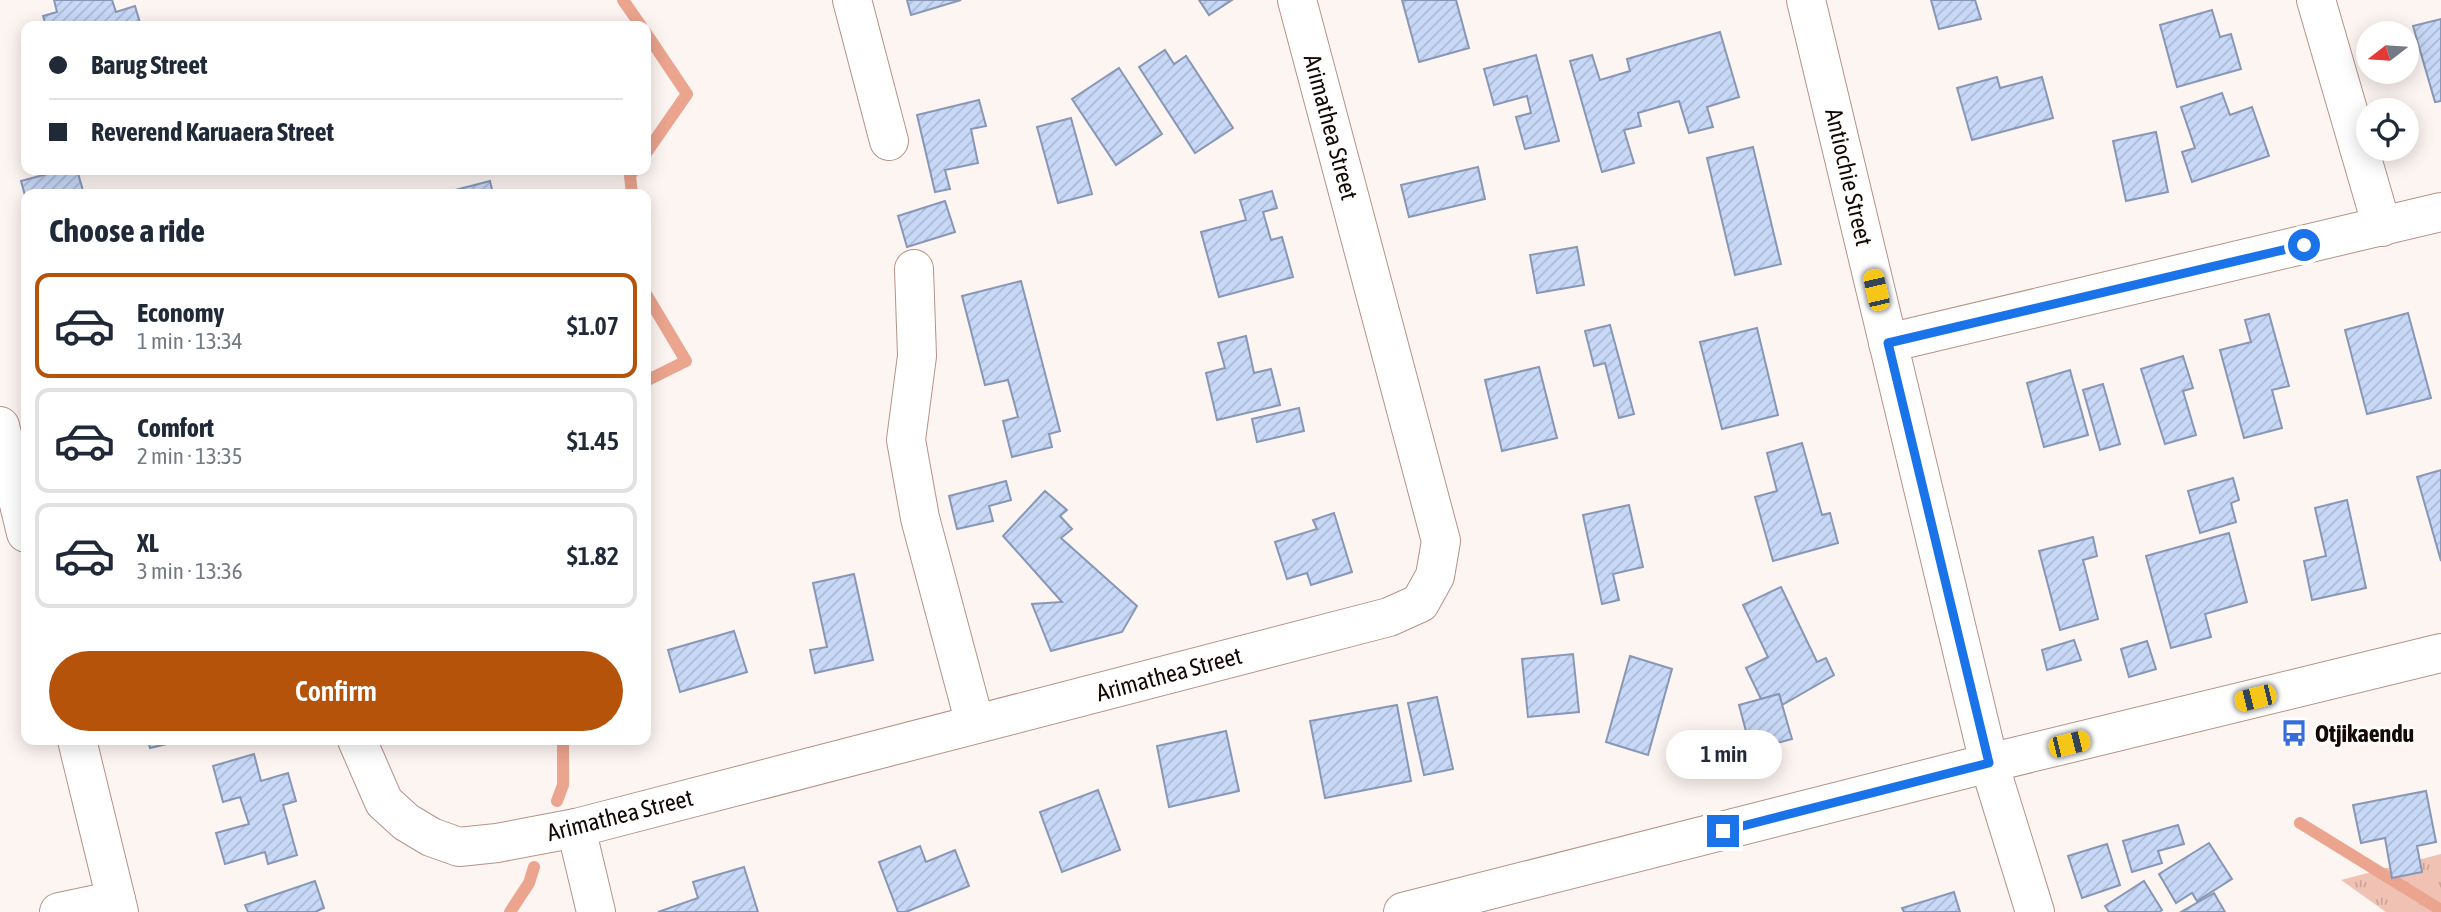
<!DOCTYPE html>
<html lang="en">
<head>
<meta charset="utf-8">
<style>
	body { margin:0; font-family:"Asap Condensed",sans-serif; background:#f2f2f3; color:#1f2937; height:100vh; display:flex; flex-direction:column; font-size:26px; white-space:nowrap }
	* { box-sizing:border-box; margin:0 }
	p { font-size:23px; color:#747a83 }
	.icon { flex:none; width:38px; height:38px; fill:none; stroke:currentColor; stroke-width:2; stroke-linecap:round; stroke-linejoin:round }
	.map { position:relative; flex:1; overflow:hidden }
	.drawer { position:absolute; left:21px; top:189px; width:630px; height:556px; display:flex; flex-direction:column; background:#fff; border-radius:14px; box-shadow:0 4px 18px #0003 }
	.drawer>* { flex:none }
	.guide { position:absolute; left:21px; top:21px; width:630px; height:154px; border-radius:14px; box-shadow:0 4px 18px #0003; display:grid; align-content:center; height:154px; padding:0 28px; background:#fff }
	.needle { width:46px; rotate:253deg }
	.tools { position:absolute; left:2356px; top:21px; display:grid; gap:14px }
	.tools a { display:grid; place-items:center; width:63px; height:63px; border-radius:50%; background:#fff; box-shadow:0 4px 18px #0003; font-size:35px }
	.end { position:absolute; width:32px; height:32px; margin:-16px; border:9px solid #1a73e8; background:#fff; box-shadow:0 0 0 4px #fff }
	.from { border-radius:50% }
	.bubble { position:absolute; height:49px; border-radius:24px; background:#fff; box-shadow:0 4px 18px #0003; font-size:23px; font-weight:600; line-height:49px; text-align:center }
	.car { position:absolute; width:21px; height:42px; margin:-21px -10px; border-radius:9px; box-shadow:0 0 5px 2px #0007; background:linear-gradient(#f5c518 24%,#345 0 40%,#f5c518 0 76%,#345 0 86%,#f5c518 0) }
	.guide b { display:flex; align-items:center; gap:24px; height:66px; font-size:26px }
	.guide b+b { border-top:2px solid #e0e1e3 }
	.guide i { width:18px; height:18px; background:#1f2937 }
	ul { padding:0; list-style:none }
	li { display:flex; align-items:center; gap:21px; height:105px; margin:0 14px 10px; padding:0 14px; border:4px solid #e0e1e3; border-radius:14px }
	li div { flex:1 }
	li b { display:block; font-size:26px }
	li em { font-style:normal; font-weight:600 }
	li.selected { border-color:#b45309 }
	li>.icon { width:63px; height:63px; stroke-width:1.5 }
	h2 { padding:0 28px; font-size:32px; line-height:84px }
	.action { display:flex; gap:14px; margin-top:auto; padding:14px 28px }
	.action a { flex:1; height:80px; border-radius:42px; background:#b45309; color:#fff; font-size:28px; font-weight:600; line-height:80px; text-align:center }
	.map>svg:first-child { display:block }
	.grass { fill:url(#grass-tufts) }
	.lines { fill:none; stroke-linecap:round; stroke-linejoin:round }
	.stream { stroke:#eba48e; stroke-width:12 }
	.building { fill:url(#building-hatch); stroke:#8897b5; stroke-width:2 }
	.street-casing { stroke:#b69287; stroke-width:40 }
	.secondary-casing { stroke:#b69287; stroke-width:40 }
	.street { stroke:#fff; stroke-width:38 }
	.secondary { stroke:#fff; stroke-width:38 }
	.route { stroke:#1a73e8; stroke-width:9 }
	.labels { text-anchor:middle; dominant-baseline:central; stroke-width:5; stroke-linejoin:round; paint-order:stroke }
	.street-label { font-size:24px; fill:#150906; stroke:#fff }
	.poi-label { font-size:24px; font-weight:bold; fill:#150906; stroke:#fff; text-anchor:start }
</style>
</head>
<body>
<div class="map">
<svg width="2441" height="912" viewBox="0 0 2441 912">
	<defs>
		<pattern id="grass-tufts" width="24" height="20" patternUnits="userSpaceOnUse" patternTransform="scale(1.75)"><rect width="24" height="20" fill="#efc2b4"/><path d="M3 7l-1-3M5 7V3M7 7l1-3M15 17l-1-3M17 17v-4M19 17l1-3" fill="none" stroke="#cca599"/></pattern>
		<pattern id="building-hatch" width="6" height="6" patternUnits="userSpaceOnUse" patternTransform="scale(1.75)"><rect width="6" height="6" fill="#c8d9f8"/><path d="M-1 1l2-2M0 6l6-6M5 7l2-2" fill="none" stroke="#abb9d3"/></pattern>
	</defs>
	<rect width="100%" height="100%" fill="#fdf5f2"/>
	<!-- grass -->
	<path class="grass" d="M2441 854V912H2386L2341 880Z"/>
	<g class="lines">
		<!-- stream -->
		<g class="stream">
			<path d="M623 0 641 26"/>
			<path d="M646 33 687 94 646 153"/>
			<path d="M632 194 630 176 634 170"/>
			<path d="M646 294 686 361 646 381"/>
			<path d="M557 801 563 785V740"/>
			<path d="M2300 823 2441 910"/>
			<path d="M510 912 529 883 534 867"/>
		</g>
	</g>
	<!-- building -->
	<g class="building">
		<path d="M54 0H112L116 12 135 6 141 26H46L43 16 57 12Z"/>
		<path d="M907 0H961L911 15Z"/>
		<path d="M1199 0H1232L1209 15Z"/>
		<path d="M1402 0H1456L1469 48 1419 62Z"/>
		<path d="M1931 0H1975L1981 19 1939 29Z"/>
		<path d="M2212 10 2220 37 2231 34 2241 69 2177 87 2160 25Z"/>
		<path d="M2441 19V101L2435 102 2413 26Z"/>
		<path d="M1720 32 1739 97 1707 107 1713 127 1689 133 1679 101 1638 113 1641 126 1624 130 1634 163 1602 172 1570 61 1592 55 1600 80 1630 71 1627 59Z"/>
		<path d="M1165 50 1174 64 1186 56 1233 128 1195 153 1139 67Z"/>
		<path d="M1536 55 1559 141 1525 149 1516 117 1531 113 1527 96 1494 105 1484 69Z"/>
		<path d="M1119 68 1162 134 1116 165 1072 99Z"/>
		<path d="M1997 77 2000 88 2042 77 2053 118 1972 140 1957 88Z"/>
		<path d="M2222 93 2230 115 2252 107 2269 156 2192 182 2182 152 2195 148 2181 107Z"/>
		<path d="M979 100 986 126 971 129 978 163 945 170 950 189 935 192 917 115Z"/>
		<path d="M1071 118 1092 194 1058 203 1037 127Z"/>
		<path d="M2156 132 2168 192 2126 201 2113 141Z"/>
		<path d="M1753 147 1781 264 1735 275 1707 158Z"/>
		<path d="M1478 167 1485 199 1409 217 1401 185Z"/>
		<path d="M62 170H77L84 194H26V199L21 181Z"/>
		<path d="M490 181 493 194H440Z"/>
		<path d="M1272 191 1277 208 1263 212 1271 240 1282 237 1293 277 1219 297 1201 232 1246 220 1240 200Z"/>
		<path d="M945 201 955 232 907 247 898 216Z"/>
		<path d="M1577 247 1584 285 1537 293 1530 255Z"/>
		<path d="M1021 281 1060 431 1049 434 1052 447 1012 457 1003 421 1018 417 1008 380 985 385 962 296Z"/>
		<path d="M2408 313 2431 398 2367 414 2345 330Z"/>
		<path d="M2269 314 2289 386 2272 390 2282 428 2244 438 2220 350 2251 342 2245 320Z"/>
		<path d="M1610 325 1634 414 1619 418 1605 363 1594 366 1585 331Z"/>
		<path d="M1757 328 1778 415 1722 429 1700 342Z"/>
		<path d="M1246 336 1254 373 1271 369 1280 405 1217 420 1206 373 1225 368 1218 343Z"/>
		<path d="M2183 356 2193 388 2183 391 2196 435 2165 444 2141 369Z"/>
		<path d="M1539 367 1557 438 1502 451 1485 380Z"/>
		<path d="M2070 370 2088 435 2044 447 2027 383Z"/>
		<path d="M2103 384 2120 444 2100 450 2083 390Z"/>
		<path d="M1299 408 1304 431 1257 442 1252 419Z"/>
		<path d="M1802 443 1822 515 1830 513 1838 543 1773 561 1755 497 1777 491 1767 453Z"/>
		<path d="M2441 470V561L2417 477Z"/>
		<path d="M2233 478 2239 500 2231 503 2236 522 2200 533 2188 491Z"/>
		<path d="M1006 481 1011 500 989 506 993 521 957 529 949 496Z"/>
		<path d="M1045 491 1067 510 1060 516 1072 529 1061 538 1137 606 1122 632 1051 651 1032 604 1062 602 1003 536Z"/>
		<path d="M2347 500 2366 588 2312 600 2304 561 2326 556 2315 508Z"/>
		<path d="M1629 505 1643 567 1613 574 1619 600 1602 604 1583 515Z"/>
		<path d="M1334 513 1352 572 1311 585 1307 573 1287 579 1275 542 1317 529 1313 520Z"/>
		<path d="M2229 533 2247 602 2205 614 2211 637 2171 648 2146 556Z"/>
		<path d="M2093 537 2097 556 2083 560 2098 619 2060 630 2039 551Z"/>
		<path d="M854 574 873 660 815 673 810 650 827 647 813 583Z"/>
		<path d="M1781 587 1817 662 1826 658 1834 675 1782 705 1779 694 1761 699 1746 668 1768 657 1743 605Z"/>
		<path d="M734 631 747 672 680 692 668 650Z"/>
		<path d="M2074 640 2081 660 2047 670 2042 650Z"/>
		<path d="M2147 641 2156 669 2129 677 2121 649Z"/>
		<path d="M1573 654 1579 712 1528 717 1522 659Z"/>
		<path d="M1630 656 1672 669 1648 755 1606 742Z"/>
		<path d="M1779 694 1792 739 1751 750 1739 705Z"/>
		<path d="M1437 697 1453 769 1424 775 1408 703Z"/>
		<path d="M1397 705 1411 781 1325 798 1310 721Z"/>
		<path d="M1226 731 1239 791 1169 807 1157 746Z"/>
		<path d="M148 740H166L167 744 150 748Z"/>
		<path d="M254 754 261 781 288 773 296 801 283 805 297 855 268 864 265 852 225 864 216 833 249 824 240 797 223 802 213 766Z"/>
		<path d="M1098 790 1120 850 1062 872 1040 812Z"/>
		<path d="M2426 791 2436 842 2417 846 2422 872 2392 878 2385 838 2361 843 2353 805Z"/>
		<path d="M2178 825 2184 844 2158 851 2162 863 2132 872 2123 841Z"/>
		<path d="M2209 843 2232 879 2197 901 2192 893 2176 903 2159 874Z"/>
		<path d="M2107 844 2120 885 2082 898 2068 856Z"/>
		<path d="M920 846 926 862 955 850 969 886 906 912H898L879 862Z"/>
		<path d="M744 867 758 912H658L698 898 693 882Z"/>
		<path d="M315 881 324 908 315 912H248L245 905Z"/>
		<path d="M2144 881 2162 910 2159 912H2109L2105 906Z"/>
		<path d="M1954 892 1960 912H1904L1902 908Z"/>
		<path d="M2214 893 2225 912H2181Z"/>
	</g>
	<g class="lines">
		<defs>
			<g id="street">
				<path d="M852 0 889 141"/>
				<path d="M1806 0 1989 763 2035 912"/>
				<path d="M2316 0 2382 227"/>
				<path d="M914 269 917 356 906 440 920 518 975 724"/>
				<path d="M1888 343 2441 212"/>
				<path d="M357 740 384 802 406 822 431 837 459 847 497 843 576 828 1389 617 1420 603 1435 576 1441 541 1297 0"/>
				<path d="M576 828 596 912"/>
				<path d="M59 912 116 900"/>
			</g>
			<g id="secondary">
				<path d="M0 426 26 533"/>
				<path d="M77 740 119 912"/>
				<path d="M1403 912 1989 763 2441 653"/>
			</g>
		</defs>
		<!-- street casing -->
		<use href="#street" class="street-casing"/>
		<!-- secondary casing -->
		<use href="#secondary" class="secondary-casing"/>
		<!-- street -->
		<use href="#street" class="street"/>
		<!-- secondary -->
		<use href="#secondary" class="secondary"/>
	</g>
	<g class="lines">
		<!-- route -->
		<path class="route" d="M1723 831 1989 763 1888 343 2304 245"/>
	</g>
	<!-- icons -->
	<defs>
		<symbol id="bus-bare" viewBox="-9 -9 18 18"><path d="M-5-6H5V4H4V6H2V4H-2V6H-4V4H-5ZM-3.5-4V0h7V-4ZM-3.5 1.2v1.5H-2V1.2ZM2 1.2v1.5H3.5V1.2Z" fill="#386cdb" stroke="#fff" stroke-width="2.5" paint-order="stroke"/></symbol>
	</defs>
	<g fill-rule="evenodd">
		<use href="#bus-bare" x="2275" y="714" width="38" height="38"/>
	</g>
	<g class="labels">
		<!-- street labels -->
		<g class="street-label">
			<text transform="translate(1331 127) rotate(75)">Arimathea Street</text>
			<text transform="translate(1849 177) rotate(77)">Antiochie Street</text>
			<text transform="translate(1169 674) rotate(-15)">Arimathea Street</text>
			<text transform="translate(620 815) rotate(-14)">Arimathea Street</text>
		</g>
		<!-- poi labels -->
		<g class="poi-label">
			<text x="2315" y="733">Otjikaendu</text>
		</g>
	</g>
</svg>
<div class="tools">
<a><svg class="needle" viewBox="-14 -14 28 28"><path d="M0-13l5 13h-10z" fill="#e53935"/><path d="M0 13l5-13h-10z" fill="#747a83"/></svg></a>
<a><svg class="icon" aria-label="locate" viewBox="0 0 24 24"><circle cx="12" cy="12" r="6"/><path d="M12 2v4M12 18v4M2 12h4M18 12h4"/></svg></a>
</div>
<i class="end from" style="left:2304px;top:245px"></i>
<i class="end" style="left:1723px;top:831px"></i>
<div class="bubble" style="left:1666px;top:730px;width:116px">1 min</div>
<i class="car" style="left:1876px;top:290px;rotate:347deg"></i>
<i class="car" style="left:2255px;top:698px;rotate:256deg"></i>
<i class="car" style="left:2069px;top:744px;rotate:76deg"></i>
<div class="guide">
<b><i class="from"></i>Barug Street</b>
<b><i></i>Reverend Karuaera Street</b>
</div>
<section class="drawer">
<h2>Choose a ride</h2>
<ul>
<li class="selected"><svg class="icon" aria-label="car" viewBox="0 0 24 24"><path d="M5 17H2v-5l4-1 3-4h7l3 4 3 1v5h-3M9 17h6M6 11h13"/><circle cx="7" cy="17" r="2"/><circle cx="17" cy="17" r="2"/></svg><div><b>Economy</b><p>1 min · 13:34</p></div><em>$1.07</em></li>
<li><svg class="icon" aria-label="car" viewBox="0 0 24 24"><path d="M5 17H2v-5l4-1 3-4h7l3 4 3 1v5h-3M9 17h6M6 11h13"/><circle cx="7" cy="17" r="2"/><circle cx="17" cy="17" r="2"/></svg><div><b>Comfort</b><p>2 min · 13:35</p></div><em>$1.45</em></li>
<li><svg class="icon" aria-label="car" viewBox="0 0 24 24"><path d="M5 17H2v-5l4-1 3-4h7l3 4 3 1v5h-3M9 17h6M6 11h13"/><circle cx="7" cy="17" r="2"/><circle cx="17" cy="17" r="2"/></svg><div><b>XL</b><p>3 min · 13:36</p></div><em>$1.82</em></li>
</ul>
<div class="action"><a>Confirm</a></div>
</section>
</div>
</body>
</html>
